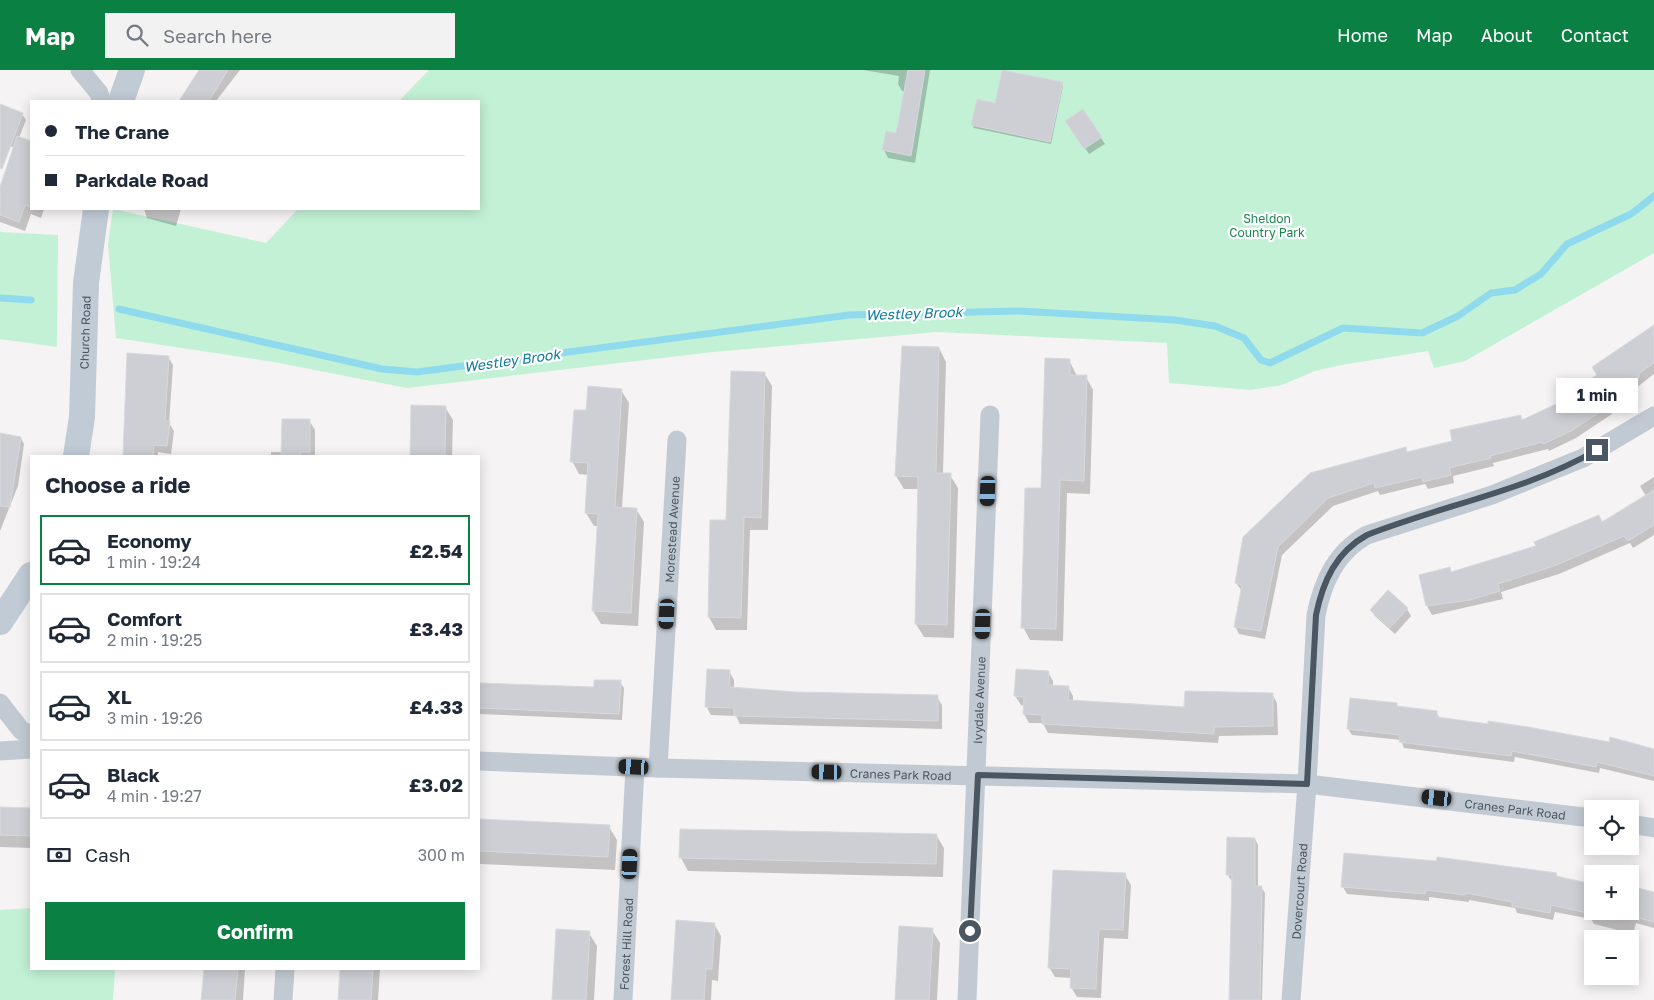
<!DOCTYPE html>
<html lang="en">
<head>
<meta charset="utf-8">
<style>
	body { margin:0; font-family:"Golos Text",sans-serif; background:#f2f2f3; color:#1f2937; height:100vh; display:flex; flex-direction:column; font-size:19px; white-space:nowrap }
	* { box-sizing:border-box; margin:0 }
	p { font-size:16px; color:#747a83 }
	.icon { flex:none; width:28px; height:28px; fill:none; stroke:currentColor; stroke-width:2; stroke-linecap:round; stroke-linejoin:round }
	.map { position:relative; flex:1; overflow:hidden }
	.details { position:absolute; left:30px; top:385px; width:450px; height:515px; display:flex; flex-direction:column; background:#fff; border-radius:0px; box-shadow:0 2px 12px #0003 }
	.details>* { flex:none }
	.banner { position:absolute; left:30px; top:30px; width:450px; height:110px; border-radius:0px; box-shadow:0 2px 12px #0003; display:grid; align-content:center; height:110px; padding:0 15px; background:#fff }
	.fabs { position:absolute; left:1584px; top:730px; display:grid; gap:10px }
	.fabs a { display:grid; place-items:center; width:55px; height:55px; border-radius:0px; background:#fff; box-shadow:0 2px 12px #0003; font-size:25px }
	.end { position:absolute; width:22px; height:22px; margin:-11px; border:6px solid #4a5661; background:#fff; box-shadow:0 0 0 2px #fff }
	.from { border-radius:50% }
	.bubble { position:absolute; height:35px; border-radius:0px; background:#fff; box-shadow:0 2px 12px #0003; font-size:16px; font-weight:700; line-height:35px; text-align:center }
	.car { position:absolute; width:15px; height:30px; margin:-15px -8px; border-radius:6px; box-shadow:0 0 4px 1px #0007; background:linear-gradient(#222 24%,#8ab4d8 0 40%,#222 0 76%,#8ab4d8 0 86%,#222 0) }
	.banner b { display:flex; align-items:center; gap:18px; height:48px; font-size:19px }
	.banner b+b { border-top:1px solid #e0e1e3 }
	.banner i { width:12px; height:12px; background:#1f2937 }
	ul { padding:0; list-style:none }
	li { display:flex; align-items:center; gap:15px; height:70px; margin:0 10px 8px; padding:0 5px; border:2px solid #e0e1e3; border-radius:0px }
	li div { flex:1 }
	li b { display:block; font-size:19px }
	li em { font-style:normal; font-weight:700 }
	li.selected { border-color:#0b8043 }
	li>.icon { width:45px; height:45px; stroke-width:1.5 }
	h2 { padding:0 15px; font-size:22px; line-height:60px }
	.pay { display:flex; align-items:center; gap:12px; height:55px; padding:0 15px; font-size:19px }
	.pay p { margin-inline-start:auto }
	.primary-button { display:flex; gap:10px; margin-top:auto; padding:10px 15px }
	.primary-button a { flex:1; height:58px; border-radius:0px; background:#0b8043; color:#fff; font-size:20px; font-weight:700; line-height:58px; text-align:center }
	header { display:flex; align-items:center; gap:30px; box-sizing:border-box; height:70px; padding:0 25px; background:#0b8043; color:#fff }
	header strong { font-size:24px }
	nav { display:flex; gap:28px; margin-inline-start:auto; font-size:18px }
	.search { width:350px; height:45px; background:#f2f2f3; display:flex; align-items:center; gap:12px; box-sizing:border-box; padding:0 18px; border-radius:0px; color:#747a83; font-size:19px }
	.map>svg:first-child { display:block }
	.green { fill:#c3f1d5 }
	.shadow { fill:#0003 }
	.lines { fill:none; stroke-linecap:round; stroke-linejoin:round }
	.stream { stroke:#90daee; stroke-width:7 }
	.building { fill:#cdcfd5; stroke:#d7d9de }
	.street { stroke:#c1cad2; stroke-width:19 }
	.secondary { stroke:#c1cbd6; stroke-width:26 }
	.route { stroke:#4a5661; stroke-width:6 }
	.labels { text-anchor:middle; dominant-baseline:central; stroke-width:4.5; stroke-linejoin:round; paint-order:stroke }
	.park-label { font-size:12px; fill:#17864f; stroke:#fff }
	.street-label { font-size:12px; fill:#4a5661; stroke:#fff }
	.water-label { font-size:14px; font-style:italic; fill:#0c7c9b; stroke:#fff }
</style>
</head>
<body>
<header>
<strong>Map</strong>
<div class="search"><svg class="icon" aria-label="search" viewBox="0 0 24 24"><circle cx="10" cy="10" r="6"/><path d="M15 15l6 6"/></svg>Search here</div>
<nav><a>Home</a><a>Map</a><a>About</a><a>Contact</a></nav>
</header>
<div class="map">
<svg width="1654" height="930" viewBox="0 0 1654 930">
	<rect width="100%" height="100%" fill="#f5f3f3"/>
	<!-- green -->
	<g class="green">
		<path d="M429 0H1654V183L1465 291 1434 298 1428 281 1341 295 1315 301 1282 315 1251 320 1169 313 1167 273 937 262 713 282 407 318 274 292 116 268 108 174 113 139 266 173 298 139H479V31H399Z"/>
		<path d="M0 162 58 165 57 277 0 269Z"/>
		<path d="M31 838V899H115L113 930H0V840Z"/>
	</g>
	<!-- shadow -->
	<g class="shadow">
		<path d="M200 0H240L216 31H181Z"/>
		<path d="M863 0H930L915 93 888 88 884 80 897 65 905 22 902 21 898 14 899 6Z"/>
		<path d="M1062 13 1063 16 1051 74 974 58 972 55 996 35Z"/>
		<path d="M0 35 22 44 26 50 19 68 31 72V139H44L41 148 31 144 25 161 0 152V120L15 78 0 72Z"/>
		<path d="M1071 58 1101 68 1105 74 1089 84Z"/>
		<path d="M144 139H181L176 156 147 148Z"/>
		<path d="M1654 256V304L1609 339 1612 344 1576 368 1549 381 1548 379 1493 393 1494 396 1453 406 1454 413 1428 419 1425 414 1380 425 1378 421 1333 436 1282 485 1265 569 1239 564 1235 556 1242 521 1236 513 1244 468 1407 383 1454 372 1520 346 1523 351 1568 329Z"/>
		<path d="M939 278 946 292 943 404 950 405 958 418 954 568 924 567 916 554 919 419H904L896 406Z"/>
		<path d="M168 287 173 295 169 353 174 361 171 384 158 382V386H125L126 374Z"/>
		<path d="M1069 290 1077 306 1086 307 1093 320 1090 424 1067 423 1063 571 1030 570 1023 557 1042 420Z"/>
		<path d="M764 303 772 316 768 460H750L747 560H716L709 547 727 452Z"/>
		<path d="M621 320 629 333 622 438 636 439 644 452 638 556 601 554 593 541 599 456H594L586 443 588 405 579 404 572 391 587 341Z"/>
		<path d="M412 337H445L453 350 452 386H411Z"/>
		<path d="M309 350 315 360V386H271V382H283Z"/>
		<path d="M0 365 21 368 24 374 18 416 0 461Z"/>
		<path d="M1654 407V465L1633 478 1630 473 1559 504 1501 522 1503 529 1432 545 1428 538 1420 505 1449 499 1452 503 1602 454 1646 426 1640 416Z"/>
		<path d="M1388 521 1407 539 1411 546 1395 564 1375 546 1371 540Z"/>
		<path d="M729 601 734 610V618L796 623 937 627 942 635V659L740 654 736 646 711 645 706 636Z"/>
		<path d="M1048 602 1053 611V616L1068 617 1073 626V632L1186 638 1272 624 1277 633 1278 665 1219 666 1218 673 1048 663 1043 653H1029L1024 644V636L1021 635 1015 626Z"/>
		<path d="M620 612 624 618 622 650 479 644V614L595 618Z"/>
		<path d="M1396 634 1399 638 1437 643 1440 649 1654 679V711L1600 698 1599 703 1515 687 1514 692 1404 678 1401 670 1352 665 1348 659Z"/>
		<path d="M0 738 31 739V778L0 777Z"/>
		<path d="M479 751 609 757 617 770 615 800 479 794Z"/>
		<path d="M681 760 936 765 944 778 943 807 688 801 681 788Z"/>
		<path d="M1255 769 1258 775V817H1261L1265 823 1262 930H1231L1234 811 1231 810 1227 804Z"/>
		<path d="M1520 798 1556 804 1558 808 1592 815V841H1630V817L1654 823V858L1636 853 1633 864 1594 854 1591 849 1555 842 1553 850 1517 843 1515 838 1469 830V832L1429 827V831L1347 824 1343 817 1519 800Z"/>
		<path d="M1125 805 1131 815 1128 869 1104 868 1101 928 1077 927 1071 917 1072 908 1055 907 1049 897Z"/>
		<path d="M714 854 721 866 718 911 712 910 711 930H673Z"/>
		<path d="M932 860 940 873 937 930H897Z"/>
		<path d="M589 863 597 876 594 930H553Z"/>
		<path d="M205 899H245L243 930H203Z"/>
		<path d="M341 899H380L378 930H339Z"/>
	</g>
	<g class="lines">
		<!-- stream -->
		<g class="stream">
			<path d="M0 228 31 230"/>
			<path d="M119 239 382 299 417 302 849 245 1019 241 1175 250 1215 256 1244 268 1261 290 1270 293 1343 258 1422 263 1458 246 1491 223 1515 220 1541 204 1567 174 1631 144 1654 126"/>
		</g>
	</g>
	<!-- building -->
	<g class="building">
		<path d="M199 0H228L209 31H179Z"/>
		<path d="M908 0H925L911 86 882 80 886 61 896 63Z"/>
		<path d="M1002 0 1063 12 1050 72 971 55 977 29 995 33Z"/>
		<path d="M0 34 23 43 2 99 0 98Z"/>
		<path d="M1083 39 1102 67 1084 79 1065 51Z"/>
		<path d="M17 66 31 71V137L25 135 19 152 0 145V117Z"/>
		<path d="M1654 255V293L1638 304 1640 306 1606 330 1609 336 1571 361 1543 374 1542 372 1490 386 1491 388 1449 398 1451 405 1423 412 1422 407 1375 418 1374 413 1328 428 1278 477 1261 561 1234 557 1242 515 1235 513 1243 467 1310 403 1406 377 1407 382 1452 371 1450 360 1521 345 1522 350 1567 329 1564 324 1597 305 1592 297Z"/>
		<path d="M902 276 939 277 936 403H951L947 555 915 554 918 407 895 406Z"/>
		<path d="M127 283 169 286 165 351H170L167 376 154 375 153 386H123Z"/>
		<path d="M1045 288 1070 289V305H1087L1084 411 1060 410 1056 559 1021 558 1025 418H1041Z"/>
		<path d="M731 301 765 302 761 448 744 447 741 548 708 547 710 450H726Z"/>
		<path d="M588 316 622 319 615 437 637 438 631 543 592 541 598 444 585 443 588 393 570 392 574 340H586Z"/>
		<path d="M411 335 446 336 445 386H410Z"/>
		<path d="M282 349H310V382H300V386H281Z"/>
		<path d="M0 363 21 367 10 437 0 436Z"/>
		<path d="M1654 420V455L1628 471 1624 466 1554 496 1498 514 1500 521 1470 530 1426 536 1419 505 1450 497 1451 502 1536 476 1534 472 1599 445 1602 452Z"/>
		<path d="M1388 520 1408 538 1390 558 1370 540Z"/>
		<path d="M707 599 730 600 729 617 796 622 938 625V651L734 646V638L705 637Z"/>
		<path d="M1016 599 1049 601 1048 615 1069 616 1068 630 1184 637 1185 621 1273 623V656L1214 657V664L1042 654V645L1023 644 1024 627 1014 626Z"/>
		<path d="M594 610H621L619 644 479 638V613L594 617Z"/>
		<path d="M1350 628 1397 633V636L1437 641V647L1488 654V651L1528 657 1609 672 1610 667 1654 679V706L1597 692 1596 697 1512 681 1511 686 1399 672 1400 665 1347 659Z"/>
		<path d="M0 737 31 738V766L0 765Z"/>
		<path d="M479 749 610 755 608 787 479 781Z"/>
		<path d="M680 759 937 764 936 794 679 788Z"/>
		<path d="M1227 767 1255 768V816H1262L1260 930H1229L1232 805H1226Z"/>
		<path d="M1344 783 1436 791 1437 787 1557 803 1556 806 1592 814V844L1551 835 1550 843 1512 836V832L1466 823 1465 825 1426 820 1425 824 1341 817Z"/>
		<path d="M1053 800 1126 803 1123 860 1099 859 1096 919 1070 918 1071 899 1048 898Z"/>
		<path d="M1630 816 1654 822V852L1630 846Z"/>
		<path d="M676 850 715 853 712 899H706L704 930H671Z"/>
		<path d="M899 856 933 858 929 930H895Z"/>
		<path d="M556 859 590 861 586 930H552Z"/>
		<path d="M204 899H238L235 930H201Z"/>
		<path d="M340 899H373L371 930H338Z"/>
	</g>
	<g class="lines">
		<!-- street -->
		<g class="street">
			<path d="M80 0 99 23 101 31"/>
			<path d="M0 633 21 660 31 666"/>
			<path d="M0 681 31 679"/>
			<path id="s1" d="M479 691 658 698 1307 714 1592 748"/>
			<path id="s2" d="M658 698 677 370"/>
			<path d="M1630 754 1654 758"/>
			<path d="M283 930 285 899"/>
			<path id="s3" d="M623 930 635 697"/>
			<path id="s4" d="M967 930 990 345"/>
			<path id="s5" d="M1291 930 1307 714 1316 545C1323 511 1336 482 1367 465L1492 425 1583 388 1654 346"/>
		</g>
		<!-- secondary -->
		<g class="secondary">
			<path d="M121 31 132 0"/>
			<path id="s6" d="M76 386 82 347 86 213 96 139"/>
			<path d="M0 552 31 505"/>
		</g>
	</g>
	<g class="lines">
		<!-- route -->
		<path class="route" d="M970 861 978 705 1307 714 1316 545C1323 511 1336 482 1367 465 1443 435 1526 421 1597 380"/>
	</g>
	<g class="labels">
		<!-- park labels -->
		<g class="park-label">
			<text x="1267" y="148">Sheldon<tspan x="1267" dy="14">Country Park</tspan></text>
		</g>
		<!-- street labels -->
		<g class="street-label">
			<text stroke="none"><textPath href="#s6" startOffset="124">Church Road</textPath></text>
			<text stroke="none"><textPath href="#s2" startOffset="239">Morestead Avenue</textPath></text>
			<text stroke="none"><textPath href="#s4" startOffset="300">Ivydale Avenue</textPath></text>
			<text stroke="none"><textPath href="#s1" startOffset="422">Cranes Park Road</textPath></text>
			<text stroke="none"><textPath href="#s1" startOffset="1038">Cranes Park Road</textPath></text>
			<text stroke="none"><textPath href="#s5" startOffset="109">Dovercourt Road</textPath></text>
			<text stroke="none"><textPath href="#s3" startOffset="56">Forest Hill Road</textPath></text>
		</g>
		<!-- water labels -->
		<g class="water-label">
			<text transform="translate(914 243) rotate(-2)">Westley Brook</text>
			<text transform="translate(512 290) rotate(-8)">Westley Brook</text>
		</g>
	</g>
</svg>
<div class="fabs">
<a><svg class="icon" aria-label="locate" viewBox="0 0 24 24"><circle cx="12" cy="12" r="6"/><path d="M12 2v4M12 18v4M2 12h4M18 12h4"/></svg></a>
<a>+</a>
<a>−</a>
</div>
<i class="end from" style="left:970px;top:861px"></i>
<i class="end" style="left:1597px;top:380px"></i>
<div class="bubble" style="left:1556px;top:308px;width:82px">1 min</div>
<i class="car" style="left:988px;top:421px;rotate:182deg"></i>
<i class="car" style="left:667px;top:544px;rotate:183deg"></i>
<i class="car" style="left:983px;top:554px;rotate:182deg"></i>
<i class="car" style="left:634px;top:697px;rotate:273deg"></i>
<i class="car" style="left:827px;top:702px;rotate:271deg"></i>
<i class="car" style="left:1437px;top:728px;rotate:276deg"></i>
<i class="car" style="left:630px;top:794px;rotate:3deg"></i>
<div class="banner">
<b><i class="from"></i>The Crane</b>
<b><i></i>Parkdale Road</b>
</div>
<section class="details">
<h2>Choose a ride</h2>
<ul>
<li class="selected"><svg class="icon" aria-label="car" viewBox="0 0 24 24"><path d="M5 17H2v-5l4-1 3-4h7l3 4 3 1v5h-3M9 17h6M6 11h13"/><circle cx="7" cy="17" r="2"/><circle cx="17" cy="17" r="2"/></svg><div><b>Economy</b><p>1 min · 19:24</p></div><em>£2.54</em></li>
<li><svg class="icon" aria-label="car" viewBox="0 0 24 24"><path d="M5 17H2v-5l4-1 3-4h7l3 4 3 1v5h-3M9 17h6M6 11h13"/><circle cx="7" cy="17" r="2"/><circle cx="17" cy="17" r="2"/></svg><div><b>Comfort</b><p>2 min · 19:25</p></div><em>£3.43</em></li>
<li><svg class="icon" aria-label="car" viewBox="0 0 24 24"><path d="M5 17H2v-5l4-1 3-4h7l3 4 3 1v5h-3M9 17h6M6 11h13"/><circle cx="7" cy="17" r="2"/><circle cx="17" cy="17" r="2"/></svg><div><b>XL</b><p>3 min · 19:26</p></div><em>£4.33</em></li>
<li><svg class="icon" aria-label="car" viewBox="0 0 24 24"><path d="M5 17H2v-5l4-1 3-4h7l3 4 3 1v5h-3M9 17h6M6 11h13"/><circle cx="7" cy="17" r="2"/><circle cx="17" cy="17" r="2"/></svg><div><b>Black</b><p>4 min · 19:27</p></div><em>£3.02</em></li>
</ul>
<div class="pay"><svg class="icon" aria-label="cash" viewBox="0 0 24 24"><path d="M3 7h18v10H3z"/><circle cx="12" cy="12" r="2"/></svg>Cash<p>300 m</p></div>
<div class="primary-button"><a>Confirm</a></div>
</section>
</div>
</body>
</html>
